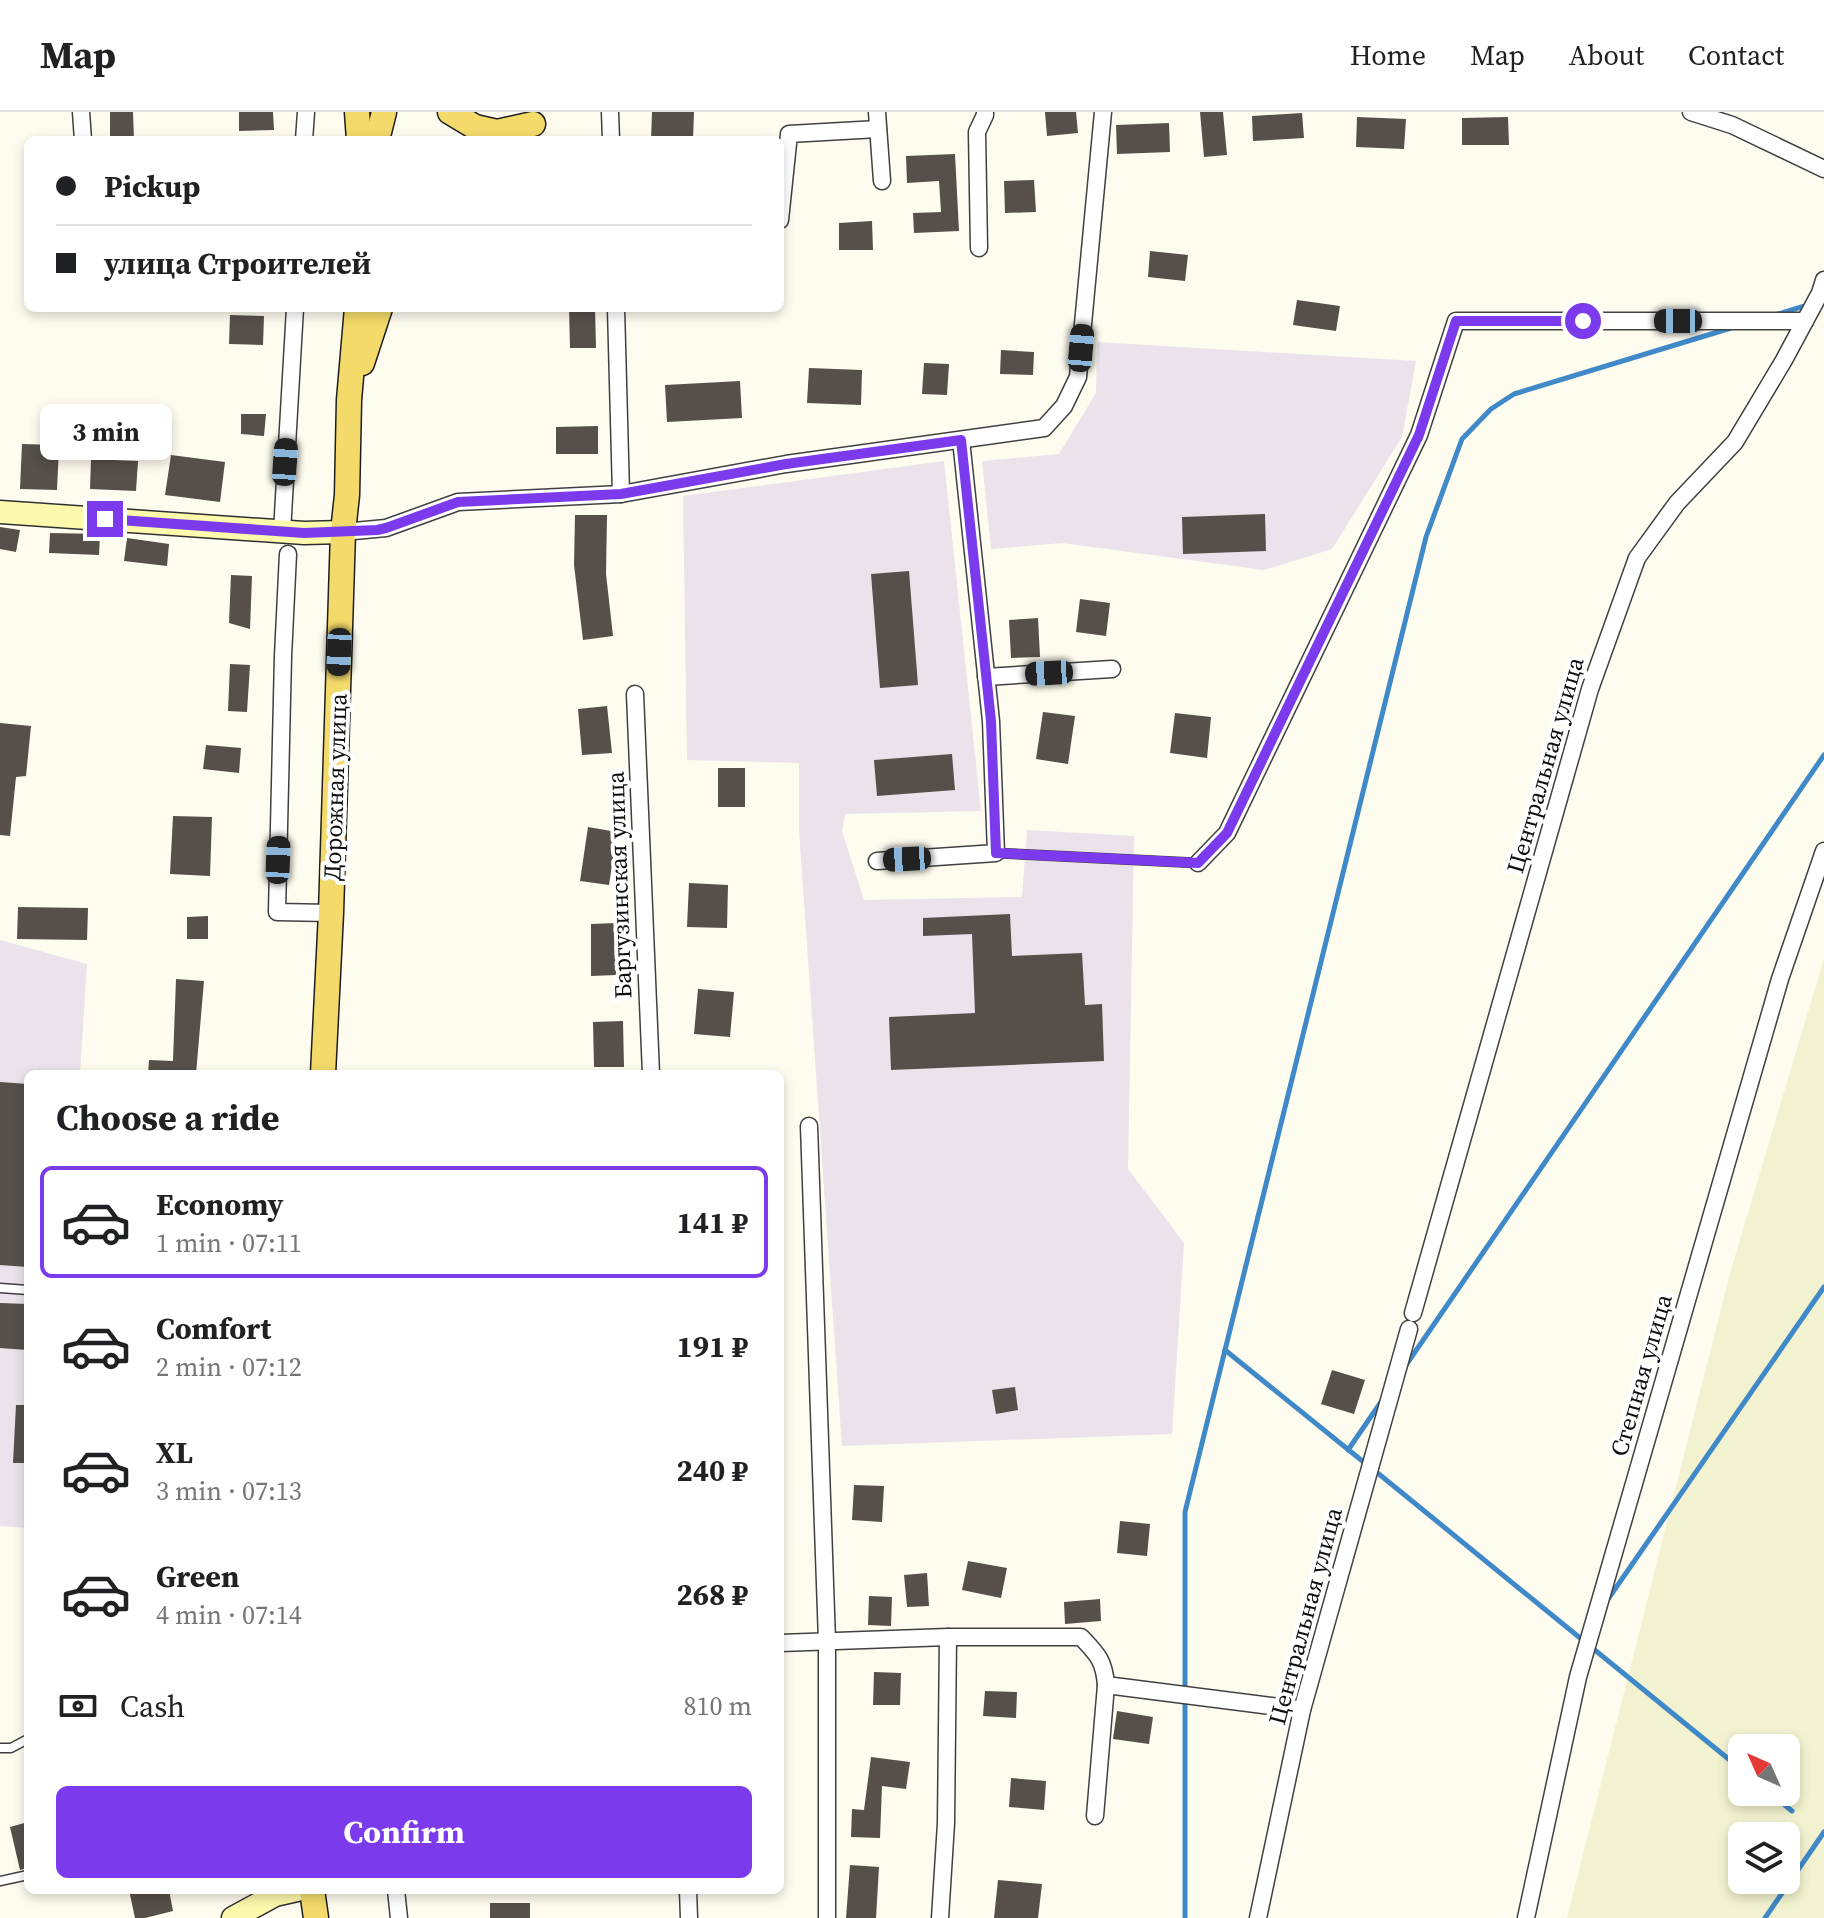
<!DOCTYPE html>
<html lang="en">
<head>
<meta charset="utf-8">
<style>
	body { margin:0; font-family:"Source Serif 4",serif; background:#f6f6f6; color:#202124; height:100vh; display:flex; flex-direction:column; font-size:30px; white-space:nowrap }
	* { box-sizing:border-box; margin:0 }
	p { font-size:26px; color:#757577 }
	.icon { flex:none; width:44px; height:44px; fill:none; stroke:currentColor; stroke-width:2; stroke-linecap:round; stroke-linejoin:round }
	.map { position:relative; flex:1; overflow:hidden }
	.details { position:absolute; left:24px; top:958px; width:760px; height:824px; display:flex; flex-direction:column; background:#fff; border-radius:12px; box-shadow:0 4px 12px #0003 }
	.details>* { flex:none }
	.banner { position:absolute; left:24px; top:24px; width:760px; height:176px; border-radius:12px; box-shadow:0 4px 12px #0003; display:grid; align-content:center; height:176px; padding:0 32px; background:#fff }
	.needle { width:52px; rotate:315deg }
	.tools { position:absolute; left:1728px; top:1622px; display:grid; gap:16px }
	.tools a { display:grid; place-items:center; width:72px; height:72px; border-radius:12px; background:#fff; box-shadow:0 4px 12px #0003; font-size:40px }
	.end { position:absolute; width:36px; height:36px; margin:-18px; border:10px solid #7c3aed; background:#fff; box-shadow:0 0 0 4px #fff }
	.from { border-radius:50% }
	.bubble { position:absolute; height:56px; border-radius:12px; background:#fff; box-shadow:0 4px 12px #0003; font-size:26px; font-weight:700; line-height:56px; text-align:center }
	.car { position:absolute; width:24px; height:48px; margin:-24px -12px; border-radius:10px; box-shadow:0 0 6px 2px #0007; background:linear-gradient(#222 24%,#8ab4d8 0 40%,#222 0 76%,#8ab4d8 0 86%,#222 0) }
	.banner b { display:flex; align-items:center; gap:28px; height:76px; font-size:30px }
	.banner b+b { border-top:2px solid #e0e0e0 }
	.banner i { width:20px; height:20px; background:#202124 }
	ul { padding:0; list-style:none }
	li { display:flex; align-items:center; gap:24px; height:112px; margin:0 16px 12px; padding:0 16px; border:4px solid transparent; border-radius:12px }
	li div { flex:1 }
	li b { display:block; font-size:30px }
	li em { font-style:normal; font-weight:700 }
	li.current { border-color:#7c3aed }
	li>.icon { width:72px; height:72px; stroke-width:1.5 }
	h2 { padding:0 32px; font-size:36px; line-height:96px }
	.pay { display:flex; align-items:center; gap:20px; height:88px; padding:0 32px; font-size:30px }
	.pay p { margin-inline-start:auto }
	.button { display:flex; gap:16px; margin-top:auto; padding:16px 32px }
	.button a { flex:1; height:92px; border-radius:12px; background:#7c3aed; color:#fff; font-size:32px; font-weight:700; line-height:92px; text-align:center }
	header { display:flex; align-items:center; gap:48px; box-sizing:border-box; height:112px; padding:0 40px; background:#fff; border-bottom:2px solid #e0e0e0 }
	header strong { font-size:38px }
	nav { display:flex; gap:44px; margin-inline-start:auto; font-size:28px }
	.map>svg:first-child { display:block }
	.industrial { fill:#ebe2ec }
	.farmland { fill:#f3f2d0; fill-rule:evenodd }
	.lines { fill:none; stroke-linecap:round; stroke-linejoin:round }
	.stream { stroke:#3f89c8; stroke-width:5 }
	.building { fill:#564f4a }
	.lane-casing { stroke:#404040; stroke-width:11 }
	.street-casing { stroke:#404040; stroke-width:19 }
	.secondary-casing { stroke:#2f2f2f; stroke-width:25 }
	.primary-casing { stroke:#1e1e1e; stroke-width:27 }
	.lane { stroke:#fff; stroke-width:8 }
	.street { stroke:#fff; stroke-width:16 }
	.secondary { stroke:#fcf8ac; stroke-width:22 }
	.primary { stroke:#f3da6a; stroke-width:24 }
	.route { stroke:#7c3aed; stroke-width:10 }
	.labels { text-anchor:middle; dominant-baseline:central; stroke-width:8; stroke-linejoin:round; paint-order:stroke }
	.street-label { font-size:24px; fill:#0d0d0d; stroke:#fff }
</style>
</head>
<body>
<header>
<strong>Map</strong>
<nav><a>Home</a><a>Map</a><a>About</a><a>Contact</a></nav>
</header>
<div class="map">
<svg width="1824" height="1806" viewBox="0 0 1824 1806">
	<rect width="100%" height="100%" fill="#fefcef"/>
	<!-- industrial -->
	<g class="industrial">
		<path d="M1097 230 1416 249 1402 325 1332 437 1264 458 1062 431 991 437 982 349 1059 342 1096 281Z"/>
		<path d="M944 349 981 699 845 702 842 719 864 788 1022 785 1027 718 1134 724 1128 1057 1184 1131 1172 1322 842 1334 799 718V651L687 648 683 384Z"/>
		<path d="M0 828 87 852 80 962H28V1416L0 1414Z"/>
	</g>
	<!-- farmland -->
	<path class="farmland" d="M1824 846V1806H1567L1730 1161ZM1742 1636H1786V1680H1742ZM1742 1724H1786V1768H1742Z"/>
	<g class="lines">
		<!-- stream -->
		<g class="stream">
			<path d="M1775 203 1808 193"/>
			<path d="M1225 1238 1366 1352"/>
			<path d="M1404 1256 1824 643"/>
			<path d="M1348 1338 1383 1287"/>
			<path d="M1374 1358 1742 1658"/>
			<path d="M1606 1490 1824 1175"/>
			<path d="M1769 1680 1792 1699"/>
			<path d="M1185 1806V1400L1426 425 1462 327 1491 297 1514 282 1731 216"/>
			<path d="M1765 1806 1824 1720"/>
		</g>
	</g>
	<!-- building -->
	<g class="building">
		<path d="M110 0H133L134 28 110 27Z"/>
		<path d="M239 0H273L274 18 239 19Z"/>
		<path d="M652 0H694L693 28H651Z"/>
		<path d="M1045 0H1076L1078 21 1047 24Z"/>
		<path d="M1200 0H1223L1227 43 1204 45Z"/>
		<path d="M1302 1 1304 26 1253 29 1252 4Z"/>
		<path d="M1357 5 1406 7 1404 37 1356 35Z"/>
		<path d="M1508 5 1509 33H1462V6Z"/>
		<path d="M1169 11 1170 40 1117 42 1116 13Z"/>
		<path d="M955 42 959 119 914 121 913 101 941 100 939 69 907 71 906 44Z"/>
		<path d="M1034 68 1036 100 1005 101 1004 69Z"/>
		<path d="M872 109 873 138H839V111Z"/>
		<path d="M1150 139 1188 143 1185 169 1148 165Z"/>
		<path d="M1297 188 1340 194 1336 219 1293 213Z"/>
		<path d="M569 196H595L596 236H570Z"/>
		<path d="M230 203 264 204 263 233 229 232Z"/>
		<path d="M1001 238 1034 240 1033 263 1000 262Z"/>
		<path d="M924 251 949 252 947 283 922 282Z"/>
		<path d="M809 256 862 258 861 293 807 291Z"/>
		<path d="M740 269 742 306 667 310 665 273Z"/>
		<path d="M241 302H266L264 324 241 322Z"/>
		<path d="M598 314V342H556V315Z"/>
		<path d="M22 332 59 333 57 378 20 377Z"/>
		<path d="M171 343 225 350 220 390 165 383Z"/>
		<path d="M91 347 138 349 136 379 90 377Z"/>
		<path d="M1265 402 1266 439 1183 442 1182 405Z"/>
		<path d="M575 403H607L606 462 613 524 583 528 574 453Z"/>
		<path d="M0 415 20 418 16 440 0 437Z"/>
		<path d="M50 421 100 422 99 443 49 441Z"/>
		<path d="M127 426 169 432 167 454 124 449Z"/>
		<path d="M909 459 918 573 880 576 871 462Z"/>
		<path d="M231 463 252 464 250 517 229 511Z"/>
		<path d="M1080 487 1110 491 1106 524 1076 520Z"/>
		<path d="M1038 506 1040 545 1011 546 1009 508Z"/>
		<path d="M230 552 250 553 247 600 228 599Z"/>
		<path d="M607 594 612 641 582 643 578 597Z"/>
		<path d="M1043 600 1075 604 1068 652 1036 647Z"/>
		<path d="M1175 601 1211 605 1207 646 1170 641Z"/>
		<path d="M0 611 31 614 26 664 16 665 10 724 0 723Z"/>
		<path d="M206 633 241 636 239 661 203 657Z"/>
		<path d="M952 642 955 678 877 684 874 648Z"/>
		<rect x="718" y="656" width="27" height="39"/>
		<path d="M173 704 212 705 210 764 170 762Z"/>
		<path d="M588 715 617 720 609 773 580 769Z"/>
		<path d="M689 771 728 773 727 816 687 815Z"/>
		<path d="M18 795 88 796 87 828 17 827Z"/>
		<path d="M1010 802 1012 844 1082 841 1085 893 1102 892 1104 949 891 958 889 905 975 901 972 822 923 824V806Z"/>
		<path d="M208 804V827H187V805Z"/>
		<path d="M616 811V863L591 864V812Z"/>
		<path d="M176 867 204 869 196 962H148L149 948 173 949Z"/>
		<path d="M698 877 734 880 730 925 694 922Z"/>
		<path d="M623 909 624 955H594L593 910Z"/>
		<path d="M0 970 28 972V1155L0 1153Z"/>
		<path d="M0 1191 28 1192 27 1238 0 1236Z"/>
		<path d="M1332 1258 1365 1268 1354 1302 1321 1292Z"/>
		<path d="M1015 1275 1018 1298 996 1302 992 1278Z"/>
		<path d="M16 1293H28V1351H13Z"/>
		<path d="M854 1373 884 1374 882 1410 852 1408Z"/>
		<path d="M1120 1409 1150 1412 1147 1444 1117 1441Z"/>
		<path d="M968 1449 1007 1456 1001 1486 962 1478Z"/>
		<path d="M927 1461 929 1494 907 1495 904 1463Z"/>
		<path d="M869 1484 892 1485 891 1514 868 1513Z"/>
		<path d="M1100 1487 1101 1509 1065 1512 1064 1490Z"/>
		<path d="M874 1560 901 1561 900 1593H873Z"/>
		<path d="M985 1579 1017 1580 1016 1606 983 1604Z"/>
		<path d="M1117 1599 1153 1605 1149 1632 1113 1627Z"/>
		<path d="M871 1645 910 1650 906 1677 882 1674 880 1726 851 1725 852 1697 864 1698Z"/>
		<path d="M1011 1666 1046 1669 1044 1698 1009 1695Z"/>
		<path d="M28 1710V1756L20 1758 10 1715Z"/>
		<path d="M850 1753 879 1755 876 1806H846Z"/>
		<path d="M998 1768 1042 1772 1038 1806H994Z"/>
		<path d="M129 1778H169L173 1799 145 1806H135Z"/>
		<rect x="490" y="1791" width="40" height="15"/>
	</g>
	<g class="lines">
		<defs>
			<g id="lane">
				<path d="M996 741 1198 751"/>
				<path d="M0 1176 28 1178"/>
				<path d="M0 1636H11L28 1627"/>
				<path d="M0 1769 28 1763"/>
			</g>
			<g id="street">
				<path d="M81 0 83 28"/>
				<path d="M610 0 611 28"/>
				<path d="M877 0 882 69"/>
				<path d="M1691 0 1732 13 1824 57"/>
				<path d="M304 28 306 0"/>
				<path d="M780 108 789 22 878 17"/>
				<path d="M979 136 977 20 985 3V0"/>
				<path d="M616 196 621 382"/>
				<path d="M282 420 295 196"/>
				<path d="M343 420 386 416 458 390 621 382 786 352 1044 316 1064 294 1078 265 1103 0"/>
				<path d="M288 442 283 544 277 800 331 801"/>
				<path d="M986 565 1112 557"/>
				<path d="M635 582 651 962"/>
				<path d="M877 749 996 741 991 609 961 328"/>
				<path d="M1198 751 1227 721 1419 323 1456 209H1805"/>
				<path d="M809 1014 827 1529V1806"/>
				<path d="M1413 1201 1590 577 1637 446 1677 391 1735 330 1784 248 1820 181 1824 168"/>
				<path d="M780 1531 948 1525H1081C1097 1542 1104 1548 1106 1573L1095 1704"/>
				<path d="M1106 1573 1302 1598"/>
				<path d="M396 1778 399 1806"/>
				<path d="M688 1778 689 1806"/>
				<path d="M940 1806 946 1711 948 1525"/>
				<path d="M1258 1806 1302 1598 1409 1217"/>
				<path d="M1526 1806 1578 1565 1780 867 1824 739"/>
			</g>
			<g id="secondary">
				<path d="M0 400 304 421 343 420"/>
				<path d="M233 1806 275 1783 297 1778"/>
			</g>
			<g id="primary">
				<path d="M357 0 359 28"/>
				<path d="M450 0 475 15 497 20 533 12"/>
				<path d="M377 28 384 0"/>
				<path d="M362 251 380 196"/>
				<path d="M323 962 331 801 343 420 347 383 349 288 357 196"/>
				<path d="M312 1778 316 1806"/>
			</g>
		</defs>
		<!-- lane casing -->
		<use href="#lane" class="lane-casing"/>
		<!-- street casing -->
		<use href="#street" class="street-casing"/>
		<!-- secondary casing -->
		<use href="#secondary" class="secondary-casing"/>
		<!-- primary casing -->
		<use href="#primary" class="primary-casing"/>
		<!-- lane -->
		<use href="#lane" class="lane"/>
		<!-- street -->
		<use href="#street" class="street"/>
		<!-- secondary -->
		<use href="#secondary" class="secondary"/>
		<!-- primary -->
		<use href="#primary" class="primary"/>
	</g>
	<g class="lines">
		<!-- route -->
		<path class="route" d="M105 407 304 421 377 418 386 416 458 390 621 382 786 352 961 328 991 609 996 741 1198 751 1227 721 1419 323 1456 209H1583"/>
	</g>
	<g class="labels">
		<!-- street labels -->
		<g class="street-label">
			<text transform="translate(1545 653) rotate(-74)">Центральная улица</text>
			<text transform="translate(335 675) rotate(-88)">Дорожная улица</text>
			<text transform="translate(619 773) rotate(-92)">Баргузинская улица</text>
			<text transform="translate(1641 1263) rotate(-74)">Степная улица</text>
			<text transform="translate(1305 1504) rotate(-75)">Центральная улица</text>
		</g>
	</g>
</svg>
<div class="tools">
<a><svg class="needle" viewBox="-14 -14 28 28"><path d="M0-13l5 13h-10z" fill="#e53935"/><path d="M0 13l5-13h-10z" fill="#757577"/></svg></a>
<a><svg class="icon" aria-label="layers" viewBox="0 0 24 24"><path d="M12 4l9 5-9 5-9-5zM3 14l9 5 9-5"/></svg></a>
</div>
<i class="end from" style="left:1583px;top:209px"></i>
<i class="end" style="left:105px;top:407px"></i>
<div class="bubble" style="left:40px;top:292px;width:132px">3 min</div>
<i class="car" style="left:1678px;top:209px;rotate:270deg"></i>
<i class="car" style="left:1081px;top:236px;rotate:5deg"></i>
<i class="car" style="left:285px;top:350px;rotate:4deg"></i>
<i class="car" style="left:339px;top:540px;rotate:182deg"></i>
<i class="car" style="left:1049px;top:561px;rotate:267deg"></i>
<i class="car" style="left:907px;top:747px;rotate:267deg"></i>
<i class="car" style="left:278px;top:748px;rotate:2deg"></i>
<div class="banner">
<b><i class="from"></i>Pickup</b>
<b><i></i>улица Строителей</b>
</div>
<section class="details">
<h2>Choose a ride</h2>
<ul>
<li class="current"><svg class="icon" aria-label="car" viewBox="0 0 24 24"><path d="M5 17H2v-5l4-1 3-4h7l3 4 3 1v5h-3M9 17h6M6 11h13"/><circle cx="7" cy="17" r="2"/><circle cx="17" cy="17" r="2"/></svg><div><b>Economy</b><p>1 min · 07:11</p></div><em>141 ₽</em></li>
<li><svg class="icon" aria-label="car" viewBox="0 0 24 24"><path d="M5 17H2v-5l4-1 3-4h7l3 4 3 1v5h-3M9 17h6M6 11h13"/><circle cx="7" cy="17" r="2"/><circle cx="17" cy="17" r="2"/></svg><div><b>Comfort</b><p>2 min · 07:12</p></div><em>191 ₽</em></li>
<li><svg class="icon" aria-label="car" viewBox="0 0 24 24"><path d="M5 17H2v-5l4-1 3-4h7l3 4 3 1v5h-3M9 17h6M6 11h13"/><circle cx="7" cy="17" r="2"/><circle cx="17" cy="17" r="2"/></svg><div><b>XL</b><p>3 min · 07:13</p></div><em>240 ₽</em></li>
<li><svg class="icon" aria-label="car" viewBox="0 0 24 24"><path d="M5 17H2v-5l4-1 3-4h7l3 4 3 1v5h-3M9 17h6M6 11h13"/><circle cx="7" cy="17" r="2"/><circle cx="17" cy="17" r="2"/></svg><div><b>Green</b><p>4 min · 07:14</p></div><em>268 ₽</em></li>
</ul>
<div class="pay"><svg class="icon" aria-label="cash" viewBox="0 0 24 24"><path d="M3 7h18v10H3z"/><circle cx="12" cy="12" r="2"/></svg>Cash<p>810 m</p></div>
<div class="button"><a>Confirm</a></div>
</section>
</div>
</body>
</html>
